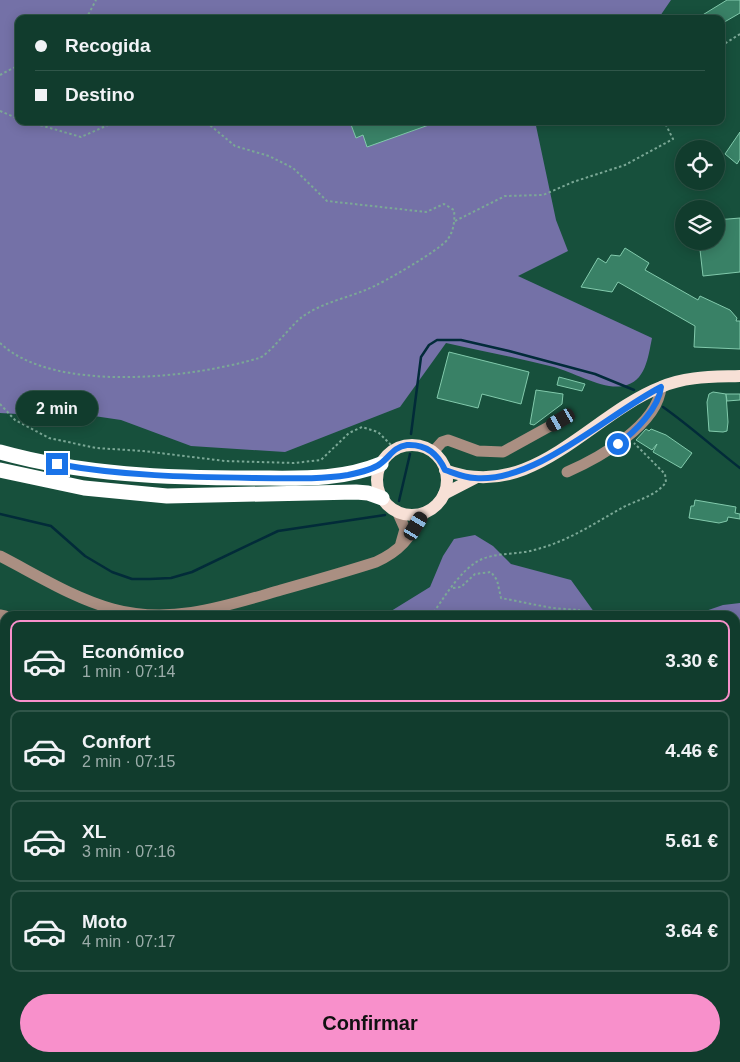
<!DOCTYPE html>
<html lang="es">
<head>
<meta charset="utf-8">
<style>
	body { margin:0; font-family:Helvetica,sans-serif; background:#1a4335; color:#f1f3f6; height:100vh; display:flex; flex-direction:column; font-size:19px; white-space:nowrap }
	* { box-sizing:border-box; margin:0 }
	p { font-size:16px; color:#9cadaa }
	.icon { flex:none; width:28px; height:28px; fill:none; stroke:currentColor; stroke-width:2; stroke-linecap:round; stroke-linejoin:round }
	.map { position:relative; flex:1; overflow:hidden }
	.drawer { position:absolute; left:0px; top:611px; width:740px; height:451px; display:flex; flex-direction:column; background:#113c2d; border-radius:15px 15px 0 0; box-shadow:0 2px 12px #0003,0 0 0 1px #305649 }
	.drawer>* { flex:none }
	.hud { position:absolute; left:15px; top:15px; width:710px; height:110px; border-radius:10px; box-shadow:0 2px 12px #0003,0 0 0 1px #305649; display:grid; align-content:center; height:110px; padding:0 20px; background:#113c2d }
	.fabs { position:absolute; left:675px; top:140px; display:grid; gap:10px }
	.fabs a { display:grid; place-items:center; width:50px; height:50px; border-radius:50%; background:#113c2d; box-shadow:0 2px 12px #0003,0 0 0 1px #305649; font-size:25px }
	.end { position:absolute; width:22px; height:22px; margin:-11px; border:6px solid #1a73e8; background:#fff; box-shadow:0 0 0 2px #fff }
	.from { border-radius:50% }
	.bubble { position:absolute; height:35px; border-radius:18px; background:#113c2d; box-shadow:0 2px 12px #0003,0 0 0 1px #305649; font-size:16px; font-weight:800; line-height:35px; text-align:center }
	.car { position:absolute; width:15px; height:30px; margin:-15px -8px; border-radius:6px; box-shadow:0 0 4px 1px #0007; background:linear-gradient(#222 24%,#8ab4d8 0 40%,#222 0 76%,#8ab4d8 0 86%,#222 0) }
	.hud b { display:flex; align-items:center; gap:18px; height:48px; font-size:19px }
	.hud b+b { border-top:1px solid #305649 }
	.hud i { width:12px; height:12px; background:#f1f3f6 }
	ul { padding:9px 0 0; list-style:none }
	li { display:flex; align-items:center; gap:15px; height:82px; margin:0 10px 8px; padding:0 10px; border:2px solid #305649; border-radius:10px }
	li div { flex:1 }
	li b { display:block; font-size:19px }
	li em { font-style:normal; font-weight:800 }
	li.active { border-color:#f890cb }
	li>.icon { width:45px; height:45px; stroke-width:1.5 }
	.primary-button { display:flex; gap:10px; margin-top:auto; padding:10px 20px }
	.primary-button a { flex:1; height:58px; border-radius:30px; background:#f890cb; color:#111; font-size:20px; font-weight:800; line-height:58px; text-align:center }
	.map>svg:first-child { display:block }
	.forest { fill:#7471a7 }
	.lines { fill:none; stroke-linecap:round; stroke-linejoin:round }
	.stream { stroke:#022b39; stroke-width:2.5 }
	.building { fill:#398166; stroke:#82caac }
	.path { stroke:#7ba896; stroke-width:2; stroke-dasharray:2.5 2.5; stroke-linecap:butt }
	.minor { stroke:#aa8f82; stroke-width:11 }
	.major { stroke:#f7e0d6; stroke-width:12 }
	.highway { stroke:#fff; stroke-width:15 }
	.route { stroke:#1a73e8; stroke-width:6 }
</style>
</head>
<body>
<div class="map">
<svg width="740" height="1062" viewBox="0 0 740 1062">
	<rect width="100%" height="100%" fill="#17503c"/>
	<!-- forest -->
	<g class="forest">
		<path d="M0 0H671L658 19H19V121H535L556 220 568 251 518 276 652 338C648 357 646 382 623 386 603 390 573 372 554 367 518 358 482 351 446 343L400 407 285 452 191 446 121 420 94 416 68 417 0 413Z"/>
		<path d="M475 535 493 546 511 564 571 580 597 616H383L430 587 443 556 454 539Z"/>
		<path d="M740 603V1062H0V761H5V1058H735V616H691L723 605Z"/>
	</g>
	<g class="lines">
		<!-- stream -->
		<g class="stream">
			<path d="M663 407C690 426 714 448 740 468"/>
			<path d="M411 434 421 357 429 345 437 340H461L509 351 595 374 634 390"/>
			<path d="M399 501 410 454"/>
			<path d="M0 514 51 526 85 556 112 572 132 579H150L171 578 192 572 278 531 385 515"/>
		</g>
	</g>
	<!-- building -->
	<g class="building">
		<path d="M727 0H740V13L721 24V19H696Z"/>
		<path d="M440 121 367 147 363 135 356 138 350 122Z"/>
		<path d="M740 132V159L737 164 725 154Z"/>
		<path d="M740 218V272L703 276 699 241H716V220Z"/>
		<path d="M625 248 649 263 645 270 698 300 700 296 730 310 737 318 736 321H740V349L694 347 695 326 618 282 612 292 581 287 598 258 606 263 611 255 620 256Z"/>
		<path d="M449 352 529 372 521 404 482 394 478 408 437 398Z"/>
		<path d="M559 377 585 384 582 391 557 385Z"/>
		<path d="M536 390 563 394 562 404 534 425 530 424Z"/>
		<path d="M713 392 726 394 728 422 727 431 723 432 709 431 707 402 709 394Z"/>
		<path d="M726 394H740V400L727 401Z"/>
		<path d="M646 429 649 431 651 429 666 435 692 453 681 468 653 452 657 444 652 450 636 440Z"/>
		<path d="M695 500 736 507 735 513 740 514V519L728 517 727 521 719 523 689 518 691 506H694Z"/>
		<path d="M0 641 5 642V675L0 688Z"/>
	</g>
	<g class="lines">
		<!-- path -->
		<g class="path">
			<path d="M86 19 96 0"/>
			<path d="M721 46 740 34"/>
			<path d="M0 75 19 65"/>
			<path d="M0 111 19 119"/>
			<path d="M26 121 81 137 117 121"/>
			<path d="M455 221 505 196 543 195 573 182 625 165 673 139 664 121"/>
			<path d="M0 343C54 394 193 378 259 358 269 355 291 325 302 317 321 303 347 298 368 289 383 283 440 250 448 239 454 230 455 220 454 210L444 204 426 212 327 201 293 168 269 156 235 146 205 121"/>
			<path d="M0 404 15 420 49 438 96 448 143 451 225 461 294 463 321 460 349 433 362 427 378 432 395 449"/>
			<path d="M453 588 461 587 475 574 491 572 497 580 501 598 552 608 579 610 585 616"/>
			<path d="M431 616C444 598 458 573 478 561 495 552 516 555 534 550 566 542 592 525 620 509 635 500 656 497 666 482L665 474 634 443"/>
			<path d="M735 620 740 619"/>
			<path d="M735 680 740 686"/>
			<path d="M735 724H740"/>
			<path d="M0 762 5 768"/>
			<path d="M735 771 740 775"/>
			<path d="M207 1058 211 1062"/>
			<path d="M84 1062V1058"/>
			<path d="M319 1062 323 1058"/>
			<path d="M405 1062 407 1058"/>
			<path d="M476 1062 477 1058"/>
			<path d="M560 1062 563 1058"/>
			<path d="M733 1062 740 1057"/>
		</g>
		<!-- minor -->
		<g class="minor">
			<path d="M433 452 442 442 448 440 478 451 503 452 561 420"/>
			<path d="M567 472C599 458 658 425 661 387"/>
			<path d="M397 511 405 529 401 543"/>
			<path d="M0 556C37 575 73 598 113 609 171 625 226 606 281 590 313 581 345 572 376 562 403 550 410 536 425 512"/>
			<path d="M0 615 5 616"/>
			<path d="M0 737 5 735"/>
		</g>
		<!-- major -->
		<g class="major">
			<circle cx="412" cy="480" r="35"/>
			<path d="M445 470C532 503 589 415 661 387 686 376 713 377 740 376"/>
			<path d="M444 494 475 478"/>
		</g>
		<!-- highway -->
		<g class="highway">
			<path d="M0 452C82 475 169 478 253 478 297 478 340 481 381 464"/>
			<path d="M0 470 84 488 167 496 356 492 368 493 382 498"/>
		</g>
	</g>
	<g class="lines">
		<!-- route -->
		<path class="route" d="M57 464C122 476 187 477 253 478 285 478 317 480 348 475 358 473 372 470 380 464 390 457 393 447 407 445 426 444 438 454 445 470 454 473 465 478 475 478 536 483 608 414 661 387 659 408 635 432 618 444"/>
	</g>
</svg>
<div class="fabs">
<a><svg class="icon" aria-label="locate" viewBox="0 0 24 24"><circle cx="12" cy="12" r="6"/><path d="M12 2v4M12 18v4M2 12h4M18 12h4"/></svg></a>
<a><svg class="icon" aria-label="layers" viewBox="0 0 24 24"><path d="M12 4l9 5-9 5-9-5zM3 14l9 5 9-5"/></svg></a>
</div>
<i class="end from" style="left:618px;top:444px"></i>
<i class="end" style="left:57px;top:464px"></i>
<div class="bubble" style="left:16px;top:391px;width:82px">2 min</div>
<i class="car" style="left:561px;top:420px;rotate:240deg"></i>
<i class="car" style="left:416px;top:526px;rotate:31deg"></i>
<div class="hud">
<b><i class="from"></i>Recogida</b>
<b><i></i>Destino</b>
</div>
<section class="drawer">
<ul>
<li class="active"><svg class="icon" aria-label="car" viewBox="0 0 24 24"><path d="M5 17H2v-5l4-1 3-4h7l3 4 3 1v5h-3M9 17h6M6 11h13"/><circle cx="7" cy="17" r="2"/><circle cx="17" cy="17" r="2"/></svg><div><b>Económico</b><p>1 min · 07:14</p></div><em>3.30 €</em></li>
<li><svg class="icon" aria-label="car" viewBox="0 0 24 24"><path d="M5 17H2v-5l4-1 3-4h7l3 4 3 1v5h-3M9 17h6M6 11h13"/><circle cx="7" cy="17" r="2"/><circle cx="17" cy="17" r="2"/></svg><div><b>Confort</b><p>2 min · 07:15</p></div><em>4.46 €</em></li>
<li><svg class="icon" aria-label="car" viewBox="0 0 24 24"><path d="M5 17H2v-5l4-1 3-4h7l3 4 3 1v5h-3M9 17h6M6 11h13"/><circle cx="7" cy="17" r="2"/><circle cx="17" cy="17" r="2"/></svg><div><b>XL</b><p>3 min · 07:16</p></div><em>5.61 €</em></li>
<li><svg class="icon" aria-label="car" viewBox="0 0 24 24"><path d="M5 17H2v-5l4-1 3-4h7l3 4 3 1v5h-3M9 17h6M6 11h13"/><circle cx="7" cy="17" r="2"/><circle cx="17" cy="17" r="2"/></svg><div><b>Moto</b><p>4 min · 07:17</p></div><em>3.64 €</em></li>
</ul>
<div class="primary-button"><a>Confirmar</a></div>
</section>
</div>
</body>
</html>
